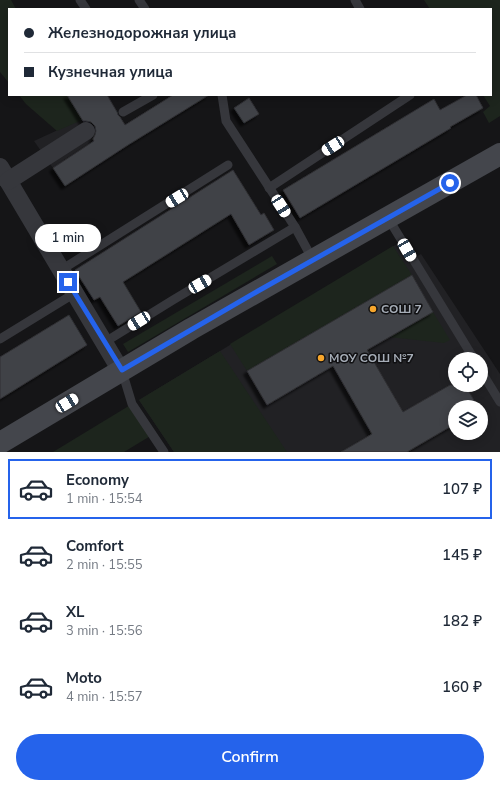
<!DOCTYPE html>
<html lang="en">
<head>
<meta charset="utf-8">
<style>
	body { margin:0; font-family:"Nunito Sans",sans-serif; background:#f2f2f3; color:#1f2937; height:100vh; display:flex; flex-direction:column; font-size:15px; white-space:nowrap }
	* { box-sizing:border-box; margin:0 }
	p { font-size:13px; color:#747a83 }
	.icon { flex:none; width:22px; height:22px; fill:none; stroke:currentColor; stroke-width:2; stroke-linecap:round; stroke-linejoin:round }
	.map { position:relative; height:452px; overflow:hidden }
	.side { display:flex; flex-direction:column; background:#fff; flex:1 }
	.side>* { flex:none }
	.banner { position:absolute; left:8px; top:8px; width:484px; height:88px; border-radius:0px; box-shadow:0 2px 10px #0003; display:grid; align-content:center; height:88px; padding:0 16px; background:#fff }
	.controls { position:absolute; left:448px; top:352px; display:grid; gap:8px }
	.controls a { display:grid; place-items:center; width:40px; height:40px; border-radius:50%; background:#fff; box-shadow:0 2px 10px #0003; font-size:20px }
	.end { position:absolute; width:18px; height:18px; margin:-9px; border:5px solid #2563eb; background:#fff; box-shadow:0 0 0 2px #fff }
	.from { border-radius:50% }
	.bubble { position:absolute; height:28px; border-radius:14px; background:#fff; box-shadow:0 2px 10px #0003; font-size:13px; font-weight:600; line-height:28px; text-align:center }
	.car { position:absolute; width:12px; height:24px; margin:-12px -6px; border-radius:5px; box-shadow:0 0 3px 1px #0007; background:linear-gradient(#fff 24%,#345 0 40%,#fff 0 76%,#345 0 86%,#fff 0) }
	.banner b { display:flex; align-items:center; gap:14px; height:38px; font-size:15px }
	.banner b+b { border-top:1px solid #e0e1e3 }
	.banner i { width:10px; height:10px; background:#1f2937 }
	ul { padding:7px 0 0; list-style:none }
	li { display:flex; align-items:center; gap:12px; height:60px; margin:0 8px 6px; padding:0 8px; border:2px solid transparent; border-radius:0px }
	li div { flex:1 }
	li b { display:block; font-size:15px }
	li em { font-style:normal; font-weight:600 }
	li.selected { border-color:#2563eb }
	li>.icon { width:36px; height:36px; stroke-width:1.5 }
	.primary-button { display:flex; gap:8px; margin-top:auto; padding:8px 16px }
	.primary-button a { flex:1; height:46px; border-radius:24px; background:#2563eb; color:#fff; font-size:16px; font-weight:600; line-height:46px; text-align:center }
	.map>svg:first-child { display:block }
	.built { fill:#212124; fill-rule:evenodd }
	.green { fill:#1d251d }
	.building { fill:#414347; stroke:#2f2f33; filter:url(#shadow) }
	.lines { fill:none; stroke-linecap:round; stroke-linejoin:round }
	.lane { stroke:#36373c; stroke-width:9 }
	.street { stroke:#36373c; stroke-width:18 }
	.secondary { stroke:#44464c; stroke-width:22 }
	.route { stroke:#2563eb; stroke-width:5 }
	.poi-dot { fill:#f7a62c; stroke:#101012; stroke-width:1.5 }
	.labels { text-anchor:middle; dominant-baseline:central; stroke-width:3; stroke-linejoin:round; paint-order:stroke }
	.poi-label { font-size:12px; font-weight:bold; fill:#a6adb7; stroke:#101012; text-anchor:start }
</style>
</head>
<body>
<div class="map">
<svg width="500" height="452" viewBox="0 0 500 452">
	<defs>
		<filter id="shadow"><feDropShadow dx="-3.5" dy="3.5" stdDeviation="1" flood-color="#0009"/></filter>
	</defs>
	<rect width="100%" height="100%" fill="#151517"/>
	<!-- built -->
	<g class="built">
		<path d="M86 117 99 137 53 168 34 141Z"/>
		<path d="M402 241 412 259 421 254 500 374V452H174L139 400ZM455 359H481V385H455ZM455 407H481V433H455Z"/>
	</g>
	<!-- green -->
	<g class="green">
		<path d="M0 0H11L16 9H9V83L0 72Z"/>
		<path d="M424 0H500V116L489 123 483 112 490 106 483 95H491V9H430Z"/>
		<path d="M19 95H67L82 120 57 131 26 104Z"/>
		<path d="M393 246 412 275 247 371 230 344Z"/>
		<path d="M272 256 277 264 128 352 123 344Z"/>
		<path d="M433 312 450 340 444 343 389 337Z"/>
		<path d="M220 351 287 452H174L139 400Z"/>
		<path d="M132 404 152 435 124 452H53Z"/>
	</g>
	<!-- building -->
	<g class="building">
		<path d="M67 95H107L117 112 118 115 120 117 125 125 173 95H209L128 145 65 186 53 168 94 141 93 139 95 135 96 131 95 126 91 122 86 121H83Z"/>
		<path d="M467 95H476L483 108 450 127 451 128 300 218 283 190 434 99 440 110Z"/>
		<path d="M249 98 259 114 244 123 234 108Z"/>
		<path d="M233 170 261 215 264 213 274 230 249 245 231 214 123 282 141 312 118 326 100 297 94 300 75 270Z"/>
		<path d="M412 275 433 312 367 350 403 412 450 385H465L478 407H455V424L407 452H341L372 434 333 366 267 405 247 371Z"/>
		<path d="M69 315 87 345 0 399V357Z"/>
	</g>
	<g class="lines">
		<!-- lane -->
		<g class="lane">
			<path d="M80 0 86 9"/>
			<path d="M139 0 145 9"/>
			<path d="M355 0 360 9"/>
			<path d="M222 95 226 121 295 227 313 260"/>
			<path d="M123 112 153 95"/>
			<path d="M269 188 410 95"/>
			<path d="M388 218 474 359"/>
			<path d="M61 270 228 165"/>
			<path d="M0 339 75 293"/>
			<path d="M105 342 173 300 295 227"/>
			<path d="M122 371 132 404 164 452"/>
			<path d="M481 371 500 402"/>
		</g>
		<!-- street -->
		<g class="street">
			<path d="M0 167 121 371"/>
			<path d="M8 181 86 131"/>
		</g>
		<!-- secondary -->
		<path class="secondary" d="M0 443 191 329 500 154"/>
	</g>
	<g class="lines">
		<!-- route -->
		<path class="route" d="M68 282 122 370 258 291 450 183"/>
	</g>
	<!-- markers -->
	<g class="poi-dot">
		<circle cx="373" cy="309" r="4"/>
		<circle cx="321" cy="358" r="4"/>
	</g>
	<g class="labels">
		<!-- poi labels -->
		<g class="poi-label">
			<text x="381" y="309">СОШ 7</text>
			<text x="329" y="358">МОУ СОШ №7</text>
		</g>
	</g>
</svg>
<div class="controls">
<a><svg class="icon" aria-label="locate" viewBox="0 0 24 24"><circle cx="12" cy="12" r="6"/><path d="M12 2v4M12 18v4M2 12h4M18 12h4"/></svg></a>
<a><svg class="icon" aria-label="layers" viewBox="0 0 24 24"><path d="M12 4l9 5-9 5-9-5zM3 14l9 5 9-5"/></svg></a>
</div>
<i class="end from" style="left:450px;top:183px"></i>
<i class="end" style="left:68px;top:282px"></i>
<div class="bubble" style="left:35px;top:224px;width:66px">1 min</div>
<i class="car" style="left:333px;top:146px;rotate:237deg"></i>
<i class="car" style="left:177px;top:198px;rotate:238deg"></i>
<i class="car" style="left:281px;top:206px;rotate:147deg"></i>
<i class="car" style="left:407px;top:250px;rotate:150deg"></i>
<i class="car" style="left:200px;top:284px;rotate:60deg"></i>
<i class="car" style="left:139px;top:321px;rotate:238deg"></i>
<i class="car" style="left:67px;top:403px;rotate:59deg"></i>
<div class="banner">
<b><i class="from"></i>Железнодорожная улица</b>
<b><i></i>Кузнечная улица</b>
</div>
</div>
<section class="side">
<ul>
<li class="selected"><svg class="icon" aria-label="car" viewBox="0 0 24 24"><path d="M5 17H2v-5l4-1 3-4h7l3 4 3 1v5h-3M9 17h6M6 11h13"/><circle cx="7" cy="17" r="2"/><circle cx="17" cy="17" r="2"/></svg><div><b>Economy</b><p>1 min · 15:54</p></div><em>107 ₽</em></li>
<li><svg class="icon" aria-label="car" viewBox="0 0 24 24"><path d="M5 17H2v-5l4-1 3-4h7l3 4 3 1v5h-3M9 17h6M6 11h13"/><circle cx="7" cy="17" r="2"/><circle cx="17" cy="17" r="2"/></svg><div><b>Comfort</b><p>2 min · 15:55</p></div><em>145 ₽</em></li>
<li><svg class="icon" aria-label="car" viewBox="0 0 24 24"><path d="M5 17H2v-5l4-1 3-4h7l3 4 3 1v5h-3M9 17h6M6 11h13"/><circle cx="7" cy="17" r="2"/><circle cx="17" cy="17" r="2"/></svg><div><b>XL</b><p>3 min · 15:56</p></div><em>182 ₽</em></li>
<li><svg class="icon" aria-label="car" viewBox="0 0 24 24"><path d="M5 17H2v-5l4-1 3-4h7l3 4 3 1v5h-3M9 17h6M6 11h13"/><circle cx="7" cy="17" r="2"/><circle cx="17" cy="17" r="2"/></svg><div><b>Moto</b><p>4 min · 15:57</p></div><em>160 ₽</em></li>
</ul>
<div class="primary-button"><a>Confirm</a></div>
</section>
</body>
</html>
